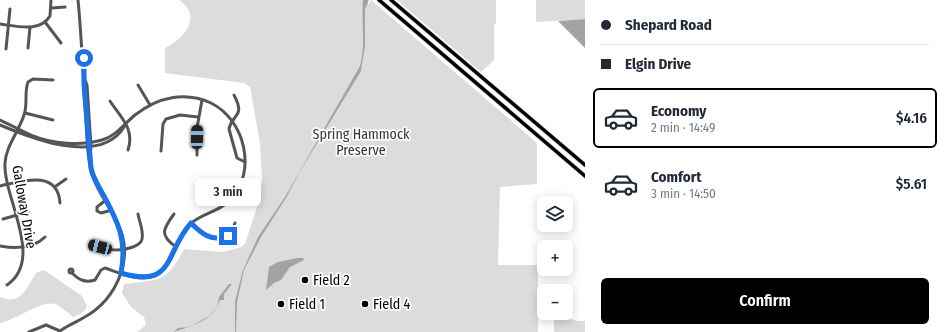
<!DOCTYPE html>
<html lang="en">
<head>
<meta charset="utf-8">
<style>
	body { margin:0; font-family:"Fira Sans Condensed",sans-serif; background:#f2f2f3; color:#1f2937; height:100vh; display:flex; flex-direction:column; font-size:15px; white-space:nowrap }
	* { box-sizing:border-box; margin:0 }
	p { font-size:13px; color:#747a83 }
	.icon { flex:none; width:22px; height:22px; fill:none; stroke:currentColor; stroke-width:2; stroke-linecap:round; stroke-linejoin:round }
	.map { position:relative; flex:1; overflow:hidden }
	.side { display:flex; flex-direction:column; background:#fff; width:360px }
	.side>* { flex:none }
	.top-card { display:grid; align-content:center; height:88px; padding:0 16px; background:#fff }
	.fabs { position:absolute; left:537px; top:196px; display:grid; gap:8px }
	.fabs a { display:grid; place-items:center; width:36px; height:36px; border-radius:6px; background:#fff; box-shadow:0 2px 10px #0003; font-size:20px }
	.end { position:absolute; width:18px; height:18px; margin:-9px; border:5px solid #1a73e8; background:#fff; box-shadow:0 0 0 2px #fff }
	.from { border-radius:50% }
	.bubble { position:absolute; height:28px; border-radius:6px; background:#fff; box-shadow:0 2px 10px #0003; font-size:13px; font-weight:600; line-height:28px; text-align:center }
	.car { position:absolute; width:12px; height:24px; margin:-12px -6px; border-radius:5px; box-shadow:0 0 3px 1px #0007; background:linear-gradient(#222 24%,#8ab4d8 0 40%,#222 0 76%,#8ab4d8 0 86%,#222 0) }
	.top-card b { display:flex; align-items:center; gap:14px; height:38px; font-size:15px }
	.top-card b+b { border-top:1px solid #e0e1e3 }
	.top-card i { width:10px; height:10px; background:#1f2937 }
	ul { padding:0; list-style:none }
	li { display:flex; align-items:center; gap:12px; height:60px; margin:0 8px 6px; padding:0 8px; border:2px solid transparent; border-radius:6px }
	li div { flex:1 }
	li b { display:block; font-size:15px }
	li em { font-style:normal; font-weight:600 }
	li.selected { border-color:#000 }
	li>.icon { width:36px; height:36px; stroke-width:1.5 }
	.button { display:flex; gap:8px; margin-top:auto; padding:8px 16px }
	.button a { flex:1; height:46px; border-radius:6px; background:#000; color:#fff; font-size:16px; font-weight:600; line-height:46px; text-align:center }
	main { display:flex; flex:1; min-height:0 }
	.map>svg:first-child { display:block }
	.green { fill:#dcdcdc }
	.water { fill:#a3a3a3 }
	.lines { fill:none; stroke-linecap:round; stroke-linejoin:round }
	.major-casing { stroke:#dbdbdb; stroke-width:5 }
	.minor { stroke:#555; stroke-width:3 }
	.major { stroke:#000; stroke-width:3.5 }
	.route { stroke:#1a73e8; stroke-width:5 }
	.poi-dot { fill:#000; stroke:#fff; stroke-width:1.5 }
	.labels { text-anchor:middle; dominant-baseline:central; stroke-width:3.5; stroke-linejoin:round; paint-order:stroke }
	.park-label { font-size:14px; fill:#333; stroke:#fff }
	.street-label { font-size:14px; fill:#000; stroke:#fff }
	.poi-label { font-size:14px; fill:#000; stroke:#fff; text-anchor:start }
</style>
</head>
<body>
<main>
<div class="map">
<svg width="585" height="332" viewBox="0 0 585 332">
	<rect width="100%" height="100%" fill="#fff"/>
	<!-- green -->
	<g class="green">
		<path d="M179 0H364L369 4 371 0 537 143V184L500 187 498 265H538V332H137L146 325 144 317 131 307 122 293 124 284C160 279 166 284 184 249L223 252 241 247 245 244 259 201 262 179 260 143 250 87 244 83 165 73V48C184 39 203 16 179 0Z"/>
		<path d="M397 0H496V24H494V60L481 72Z"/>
		<path d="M536 0H585V19L536 22Z"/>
		<path d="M44 270 82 296 87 306C84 313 80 314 73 317 68 313 61 306 55 304 41 300 16 320 0 323V297C22 306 26 288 36 273Z"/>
		<path d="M563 316 577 321H585V332H554V319Z"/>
	</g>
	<!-- water -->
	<g class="water">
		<path d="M363 0H369L365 9V46L361 71 299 173 286 198 261 237 244 270 237 302 236 332H235V301L243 270 258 237 285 197 360 66C366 44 361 22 363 0Z"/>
		<path d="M585 19V48L558 21Z"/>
		<path d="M297 258H303L304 260 290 267 281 280 274 283 266 290 269 267 278 262Z"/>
		<path d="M229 284H232L224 294V300H220C212 322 192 326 173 332L178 328 190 327 209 316 217 307 219 297Z"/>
	</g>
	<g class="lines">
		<defs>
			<g id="major">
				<path d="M379 0 585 176"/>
				<path d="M391 0 585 165"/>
			</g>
		</defs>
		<!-- major casing -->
		<use href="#major" class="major-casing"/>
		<!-- minor -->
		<g class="minor">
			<path d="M52 8 65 7"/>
			<path d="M45 22 61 43"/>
			<path d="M0 24C16 26 40 33 50 16L51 0"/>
			<path d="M28 48 30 27"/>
			<path d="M6 49 10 9"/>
			<path d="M84 77 87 85 91 146 90 157"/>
			<path d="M138 85 150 105"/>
			<path d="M234 95C246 118 232 113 229 129L237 158 245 162"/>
			<path d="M110 101C121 118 135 129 128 150"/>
			<path d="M25 113 53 120"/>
			<path d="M0 120C11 125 22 131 33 136 52 144 81 146 102 140 116 136 124 124 135 115 158 97 185 91 211 103 245 120 257 171 231 199 219 213 200 213 188 226 176 240 173 268 155 276 139 282 120 273 105 268L101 270 95 280C85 283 79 280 72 273"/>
			<path d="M0 125C31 138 100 166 124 127"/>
			<path d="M161 151 163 124 166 119 180 115 198 117"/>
			<path d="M197 155V128L202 100"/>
			<path d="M0 186C22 181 58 169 60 203"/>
			<path d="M56 186 66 179"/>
			<path d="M204 193 224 182 240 185"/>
			<path d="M106 200 97 207V211L101 213 112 210"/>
			<path d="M174 214C163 229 159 235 176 247"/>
			<path d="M3 219 28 212"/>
			<path d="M191 223C202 234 215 246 231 233L235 223"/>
			<path d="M90 244C105 249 117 253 133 247 137 245 141 244 142 239 144 231 139 221 138 214"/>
			<path d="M0 246C16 249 33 249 45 237"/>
			<circle cx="71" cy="271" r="2"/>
			<path d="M7 285C45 259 3 198 5 163 6 146 19 131 24 115 28 104 24 92 28 82L33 79 53 80"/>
			<path d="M29 332 46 325 60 331"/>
			<path d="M59 332C66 326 75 323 83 318 100 309 114 293 121 273 135 229 105 211 92 175 87 158 87 138 86 121 83 80 82 40 78 0"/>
		</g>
		<!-- major -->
		<use href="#major" class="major"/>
	</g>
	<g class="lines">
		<!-- route -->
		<path class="route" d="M84 58V85L91 168C93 178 99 187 104 196 119 224 127 241 121 273 175 289 164 253 191 223 202 234 211 242 228 236"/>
	</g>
	<!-- markers -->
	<g class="poi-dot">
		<circle cx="305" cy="280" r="4"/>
		<circle cx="281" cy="304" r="4"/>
		<circle cx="365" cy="304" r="4"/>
	</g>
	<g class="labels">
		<!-- park labels -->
		<g class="park-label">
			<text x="361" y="134">Spring Hammock<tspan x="361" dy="16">Preserve</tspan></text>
		</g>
		<!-- street labels -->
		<g class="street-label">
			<text transform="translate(24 207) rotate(80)">Galloway Drive</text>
		</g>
		<!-- poi labels -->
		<g class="poi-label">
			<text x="313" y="280">Field 2</text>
			<text x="289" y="304">Field 1</text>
			<text x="373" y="304">Field 4</text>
		</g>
	</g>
</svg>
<div class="fabs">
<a><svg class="icon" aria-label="layers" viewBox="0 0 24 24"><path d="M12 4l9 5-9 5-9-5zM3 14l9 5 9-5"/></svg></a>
<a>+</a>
<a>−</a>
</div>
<i class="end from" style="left:84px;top:58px"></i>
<i class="end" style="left:228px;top:236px"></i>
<div class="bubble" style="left:195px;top:178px;width:66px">3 min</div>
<i class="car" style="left:197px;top:137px;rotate:1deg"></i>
<i class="car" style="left:100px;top:247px;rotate:285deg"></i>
</div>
<section class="side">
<div class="top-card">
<b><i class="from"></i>Shepard Road</b>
<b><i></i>Elgin Drive</b>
</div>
<ul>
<li class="selected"><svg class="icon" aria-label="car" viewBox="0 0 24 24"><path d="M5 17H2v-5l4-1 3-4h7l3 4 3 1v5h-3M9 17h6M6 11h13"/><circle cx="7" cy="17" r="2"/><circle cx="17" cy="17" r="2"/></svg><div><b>Economy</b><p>2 min · 14:49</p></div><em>$4.16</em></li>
<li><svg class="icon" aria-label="car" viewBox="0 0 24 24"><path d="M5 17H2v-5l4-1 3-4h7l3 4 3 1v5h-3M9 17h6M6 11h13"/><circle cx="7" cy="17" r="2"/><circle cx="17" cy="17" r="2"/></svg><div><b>Comfort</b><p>3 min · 14:50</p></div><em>$5.61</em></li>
</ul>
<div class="button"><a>Confirm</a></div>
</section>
</main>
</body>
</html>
